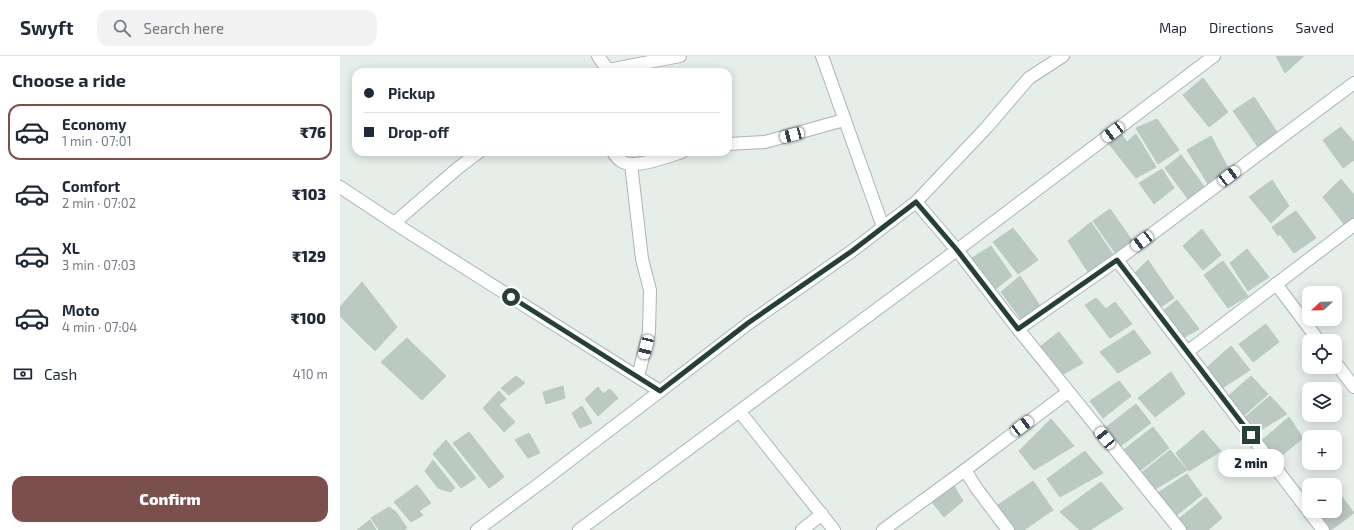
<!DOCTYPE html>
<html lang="en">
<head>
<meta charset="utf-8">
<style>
	body { margin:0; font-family:"Exo 2",sans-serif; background:#f2f2f3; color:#1f2937; height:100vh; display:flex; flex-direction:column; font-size:15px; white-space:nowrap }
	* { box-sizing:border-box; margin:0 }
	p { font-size:13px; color:#747a83 }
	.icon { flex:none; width:22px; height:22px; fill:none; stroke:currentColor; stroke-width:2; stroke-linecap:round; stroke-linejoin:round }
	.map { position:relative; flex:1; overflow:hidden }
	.panel { display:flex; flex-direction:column; background:#fff; width:340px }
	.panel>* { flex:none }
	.top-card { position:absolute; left:12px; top:12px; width:380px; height:88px; border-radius:12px; box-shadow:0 2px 10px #0003; display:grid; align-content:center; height:88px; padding:0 12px; background:#fff }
	.needle { width:26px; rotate:248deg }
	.controls { position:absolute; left:962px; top:230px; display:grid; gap:8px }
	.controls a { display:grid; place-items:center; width:40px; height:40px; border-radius:8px; background:#fff; box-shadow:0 2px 10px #0003; font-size:20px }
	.end { position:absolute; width:18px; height:18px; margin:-9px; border:5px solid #254037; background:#fff; box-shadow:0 0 0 2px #fff }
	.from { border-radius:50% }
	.bubble { position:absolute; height:28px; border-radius:12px; background:#fff; box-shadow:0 2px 10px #0003; font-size:13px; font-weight:800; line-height:28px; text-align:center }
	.car { position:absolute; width:12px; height:24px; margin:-12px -6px; border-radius:5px; box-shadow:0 0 3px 1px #0007; background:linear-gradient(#fff 24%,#345 0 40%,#fff 0 76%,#345 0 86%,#fff 0) }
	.top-card b { display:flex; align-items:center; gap:14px; height:38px; font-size:15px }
	.top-card b+b { border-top:1px solid #e0e1e3 }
	.top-card i { width:10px; height:10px; background:#1f2937 }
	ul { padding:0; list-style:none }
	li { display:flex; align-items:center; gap:12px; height:56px; margin:0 8px 6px; padding:0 4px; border:2px solid transparent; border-radius:12px }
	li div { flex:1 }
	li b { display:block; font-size:15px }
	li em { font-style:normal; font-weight:800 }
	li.on { border-color:#7b4f4c }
	li>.icon { width:36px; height:36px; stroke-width:1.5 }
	h2 { padding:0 12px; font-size:18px; line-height:48px }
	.pay { display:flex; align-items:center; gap:10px; height:44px; padding:0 12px; font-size:15px }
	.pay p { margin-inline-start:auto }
	.cta { display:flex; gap:8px; margin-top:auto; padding:8px 12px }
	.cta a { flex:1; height:46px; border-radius:12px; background:#7b4f4c; color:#fff; font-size:16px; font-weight:800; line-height:46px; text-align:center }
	header { display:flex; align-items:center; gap:24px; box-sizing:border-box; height:56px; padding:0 20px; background:#fff; border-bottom:1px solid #e0e1e3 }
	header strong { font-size:19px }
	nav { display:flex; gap:22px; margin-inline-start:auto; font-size:14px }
	.search { width:280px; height:36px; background:#f2f2f3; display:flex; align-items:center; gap:10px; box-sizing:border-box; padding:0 14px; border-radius:12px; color:#747a83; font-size:15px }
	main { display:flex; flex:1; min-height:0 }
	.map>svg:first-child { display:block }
	.building { fill:#bbc9c3; stroke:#b9c8c1 }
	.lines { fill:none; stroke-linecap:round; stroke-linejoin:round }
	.minor-casing { stroke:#a8b6b1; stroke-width:14 }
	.minor { stroke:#fff; stroke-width:12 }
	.route { stroke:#254037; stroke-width:5 }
</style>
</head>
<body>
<header>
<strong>Swyft</strong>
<div class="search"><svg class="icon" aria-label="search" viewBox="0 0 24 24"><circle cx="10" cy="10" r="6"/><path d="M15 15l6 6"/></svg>Search here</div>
<nav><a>Map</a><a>Directions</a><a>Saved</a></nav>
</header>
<main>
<section class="panel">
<h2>Choose a ride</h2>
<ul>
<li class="on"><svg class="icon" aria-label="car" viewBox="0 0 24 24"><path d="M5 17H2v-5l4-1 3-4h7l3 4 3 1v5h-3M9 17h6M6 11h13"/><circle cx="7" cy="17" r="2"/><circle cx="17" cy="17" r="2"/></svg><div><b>Economy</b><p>1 min · 07:01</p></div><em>₹76</em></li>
<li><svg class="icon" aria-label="car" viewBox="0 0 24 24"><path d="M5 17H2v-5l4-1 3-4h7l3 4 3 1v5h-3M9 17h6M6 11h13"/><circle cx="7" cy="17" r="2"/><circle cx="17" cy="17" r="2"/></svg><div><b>Comfort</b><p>2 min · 07:02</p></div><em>₹103</em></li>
<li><svg class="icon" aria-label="car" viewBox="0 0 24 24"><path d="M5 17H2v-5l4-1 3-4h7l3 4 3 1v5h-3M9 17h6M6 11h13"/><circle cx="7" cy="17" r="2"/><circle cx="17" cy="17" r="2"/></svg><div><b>XL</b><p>3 min · 07:03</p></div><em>₹129</em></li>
<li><svg class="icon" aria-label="car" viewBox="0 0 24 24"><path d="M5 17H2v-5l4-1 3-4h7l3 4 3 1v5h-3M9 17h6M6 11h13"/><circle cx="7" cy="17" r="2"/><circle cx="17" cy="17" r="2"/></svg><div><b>Moto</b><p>4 min · 07:04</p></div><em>₹100</em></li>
</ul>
<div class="pay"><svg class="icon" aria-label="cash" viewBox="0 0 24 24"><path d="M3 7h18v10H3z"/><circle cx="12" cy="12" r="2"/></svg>Cash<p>410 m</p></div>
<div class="cta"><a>Confirm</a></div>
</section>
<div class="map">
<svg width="1014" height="474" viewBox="0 0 1014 474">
	<rect width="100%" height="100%" fill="#e6eeea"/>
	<!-- building -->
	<g class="building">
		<path d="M936 0H964L945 17Z"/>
		<path d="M863 22 888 56 869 71 843 39Z"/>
		<path d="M914 41 937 76 918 91 893 55Z"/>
		<path d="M817 63 839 94 818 108 796 72Z"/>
		<path d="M1001 71 1014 86V104L1003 112 983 84Z"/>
		<path d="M781 78 787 86 796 78 816 111 796 122 769 88Z"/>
		<path d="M871 80 888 112 868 128 847 94Z"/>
		<path d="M841 99 866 133 848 143 825 112Z"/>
		<path d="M822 113 834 132 814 148 799 127Z"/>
		<path d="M1001 123 1014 139V161L1004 168 983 141Z"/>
		<path d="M932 124 949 150 931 167 909 141Z"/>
		<path d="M770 153 794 187 776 198 753 165Z"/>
		<path d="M956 155 976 182 954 197 940 178 938 180 932 171Z"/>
		<path d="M751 166 774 200 750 219 728 185Z"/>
		<path d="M673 172 698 204 678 218 653 186Z"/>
		<path d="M862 173 881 199 863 214 843 190Z"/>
		<path d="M651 190 672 220 653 235 629 204Z"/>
		<path d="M907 193 929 221 908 235 890 207Z"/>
		<path d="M808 204 834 242 819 252 793 219Z"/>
		<path d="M883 205 908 240 888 252 864 219Z"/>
		<path d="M680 220 702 253 683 266 661 236Z"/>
		<path d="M22 226 57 271 35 295 0 260V251Z"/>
		<path d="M756 242 766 253 775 246 792 268 770 282 745 249Z"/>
		<path d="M837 244 859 273 841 283 822 256Z"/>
		<path d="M926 268 939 286 913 306 899 288Z"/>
		<path d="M794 274 811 297 778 317 760 296Z"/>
		<path d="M719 276 743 307 720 320 697 293Z"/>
		<path d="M67 282 106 320 82 344 41 306Z"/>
		<path d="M891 290 910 314 879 334 864 314Z"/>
		<path d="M831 316 845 338 815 361 798 342Z"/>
		<path d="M176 320 185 327 169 339 161 332Z"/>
		<path d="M911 320 928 338 900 363 886 342Z"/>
		<path d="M779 325 791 340 763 362 750 345Z"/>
		<path d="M223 330 225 342 206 348 203 336Z"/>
		<path d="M258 331 263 338 270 333 278 342 258 360 245 343Z"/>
		<path d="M159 335 166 343 159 349 175 366 164 376 143 352Z"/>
		<path d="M930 340 947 358 914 378 903 363Z"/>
		<path d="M796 348 811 367 778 392 765 372Z"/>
		<path d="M242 350 252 367 240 372 232 357Z"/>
		<path d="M949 361 963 382 935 405 921 385Z"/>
		<path d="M711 363 734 390 694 414 679 395Z"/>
		<path d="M813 371 829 392 797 417 781 396Z"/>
		<path d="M863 374 881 395 849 415 836 397Z"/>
		<path d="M129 376 164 421 149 432 113 387Z"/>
		<path d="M189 377 200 397 188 402 175 384Z"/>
		<path d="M106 384 136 422 121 432 93 398Z"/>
		<path d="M830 394 847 414 814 434 800 418Z"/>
		<path d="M745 395 763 417 720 441 707 423Z"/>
		<path d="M93 404 115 432 110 436 98 432 85 415Z"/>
		<path d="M847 418 862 439 833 462 816 438Z"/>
		<path d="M693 425 713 454 684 474H673L655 451Z"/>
		<path d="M761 426 783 453 750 474H740L720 456Z"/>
		<path d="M77 429 91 447 79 455 83 459 71 466 54 446Z"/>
		<path d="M614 430 623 445 604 461 592 446Z"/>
		<path d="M1000 438 1014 457 991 474H988L975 459 979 455H995V442Z"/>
		<path d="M866 441 882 462 868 474H844L836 465Z"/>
		<path d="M49 451 56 456 67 472 64 474H39L31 462Z"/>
		<path d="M30 464 36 474H17Z"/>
	</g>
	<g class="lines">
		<defs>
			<g id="minor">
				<path d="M258 0 268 14 340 0"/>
				<path d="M482 0 543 171"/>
				<path d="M388 88 425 86 504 64"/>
				<path d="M273 96C275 99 278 103 281 105 294 114 329 100 342 96"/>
				<path d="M291 108 302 203 310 234 309 276 298 321"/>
				<path d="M0 131 65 174 320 335"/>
				<path d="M576 146 617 194 678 273 840 474"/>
				<path d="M54 167 118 112 139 96"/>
				<path d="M777 204 1014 27"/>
				<path d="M936 228 979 285"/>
				<path d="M678 273 777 204 983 474"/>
				<path d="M847 296 1014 169"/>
				<path d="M995 306 1014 331"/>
				<path d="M400 356 494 474"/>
				<path d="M625 414 637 433 668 474"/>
				<path d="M137 474 203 425 409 267 512 195 576 146 647 71 689 22 723 0"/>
				<path d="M239 474 617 194 874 0"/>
				<path d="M462 474 482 458"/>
				<path d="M543 474 625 414 728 336"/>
			</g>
		</defs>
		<!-- minor casing -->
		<use href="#minor" class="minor-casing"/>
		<!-- minor -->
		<use href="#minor" class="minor"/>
	</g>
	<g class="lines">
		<!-- route -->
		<path class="route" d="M171 241 320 335 408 267 512 195 576 146 617 194 678 273 777 204 911 379"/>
	</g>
</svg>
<div class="controls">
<a><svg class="needle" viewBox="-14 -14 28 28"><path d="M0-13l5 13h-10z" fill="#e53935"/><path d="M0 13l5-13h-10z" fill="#747a83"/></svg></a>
<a><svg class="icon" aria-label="locate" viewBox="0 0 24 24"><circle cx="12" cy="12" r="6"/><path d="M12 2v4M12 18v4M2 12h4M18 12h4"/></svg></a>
<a><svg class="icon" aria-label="layers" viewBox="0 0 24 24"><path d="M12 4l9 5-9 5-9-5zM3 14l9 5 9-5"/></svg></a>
<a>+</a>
<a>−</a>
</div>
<i class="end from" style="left:171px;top:241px"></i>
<i class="end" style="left:911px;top:379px"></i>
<div class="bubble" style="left:878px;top:393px;width:66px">2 min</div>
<i class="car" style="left:773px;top:76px;rotate:233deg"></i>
<i class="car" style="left:452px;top:79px;rotate:255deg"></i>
<i class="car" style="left:889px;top:120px;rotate:53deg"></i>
<i class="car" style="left:802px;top:185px;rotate:233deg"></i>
<i class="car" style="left:306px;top:291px;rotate:194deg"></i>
<i class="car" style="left:682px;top:370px;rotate:53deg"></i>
<i class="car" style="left:765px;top:382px;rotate:321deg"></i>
<div class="top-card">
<b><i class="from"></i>Pickup</b>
<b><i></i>Drop-off</b>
</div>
</div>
</main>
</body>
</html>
